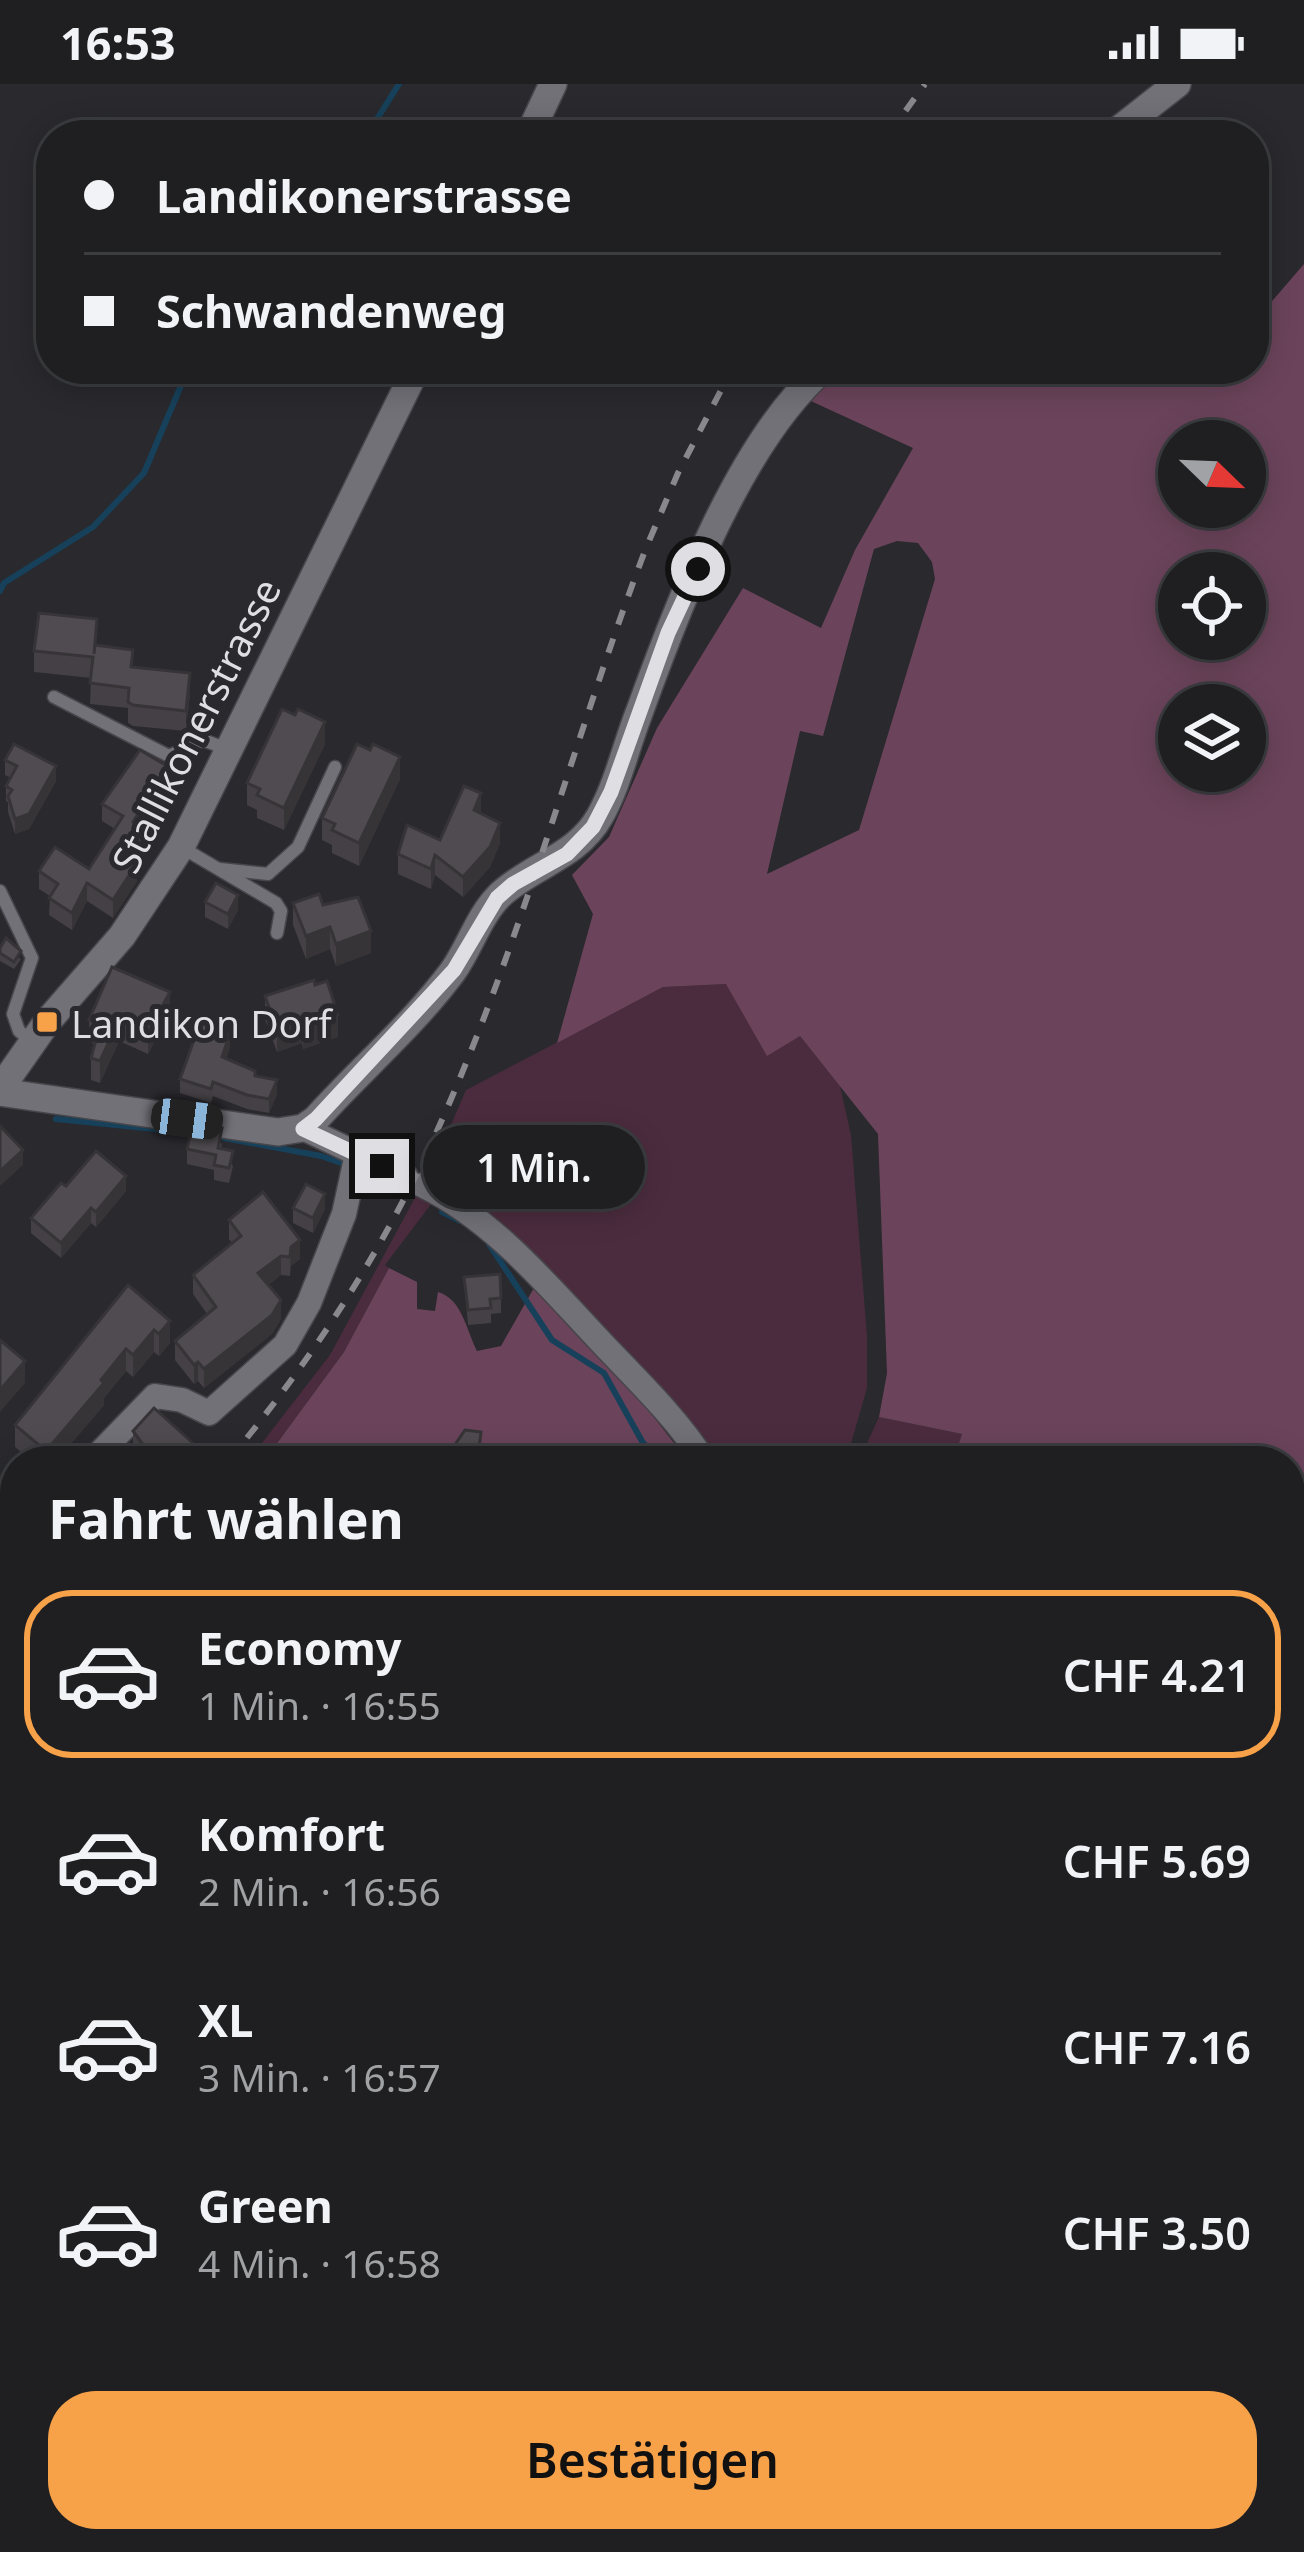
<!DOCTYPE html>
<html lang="de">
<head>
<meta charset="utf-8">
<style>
	body { margin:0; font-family:"Noto Sans",sans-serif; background:#27272a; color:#f1f3f6; height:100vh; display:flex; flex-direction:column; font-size:45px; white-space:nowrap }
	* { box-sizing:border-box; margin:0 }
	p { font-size:39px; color:#a1a2a5 }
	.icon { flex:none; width:66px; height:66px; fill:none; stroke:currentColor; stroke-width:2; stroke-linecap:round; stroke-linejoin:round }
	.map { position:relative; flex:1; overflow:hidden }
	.details { position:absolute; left:0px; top:1362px; width:1305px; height:1107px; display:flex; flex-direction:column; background:#1f1f22; border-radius:48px 48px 0 0; box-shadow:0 6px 30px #0003,0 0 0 3px #3c3d40 }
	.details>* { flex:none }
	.top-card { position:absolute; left:36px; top:36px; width:1233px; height:264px; border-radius:48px; box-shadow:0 6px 30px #0003,0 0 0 3px #3c3d40; display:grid; align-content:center; height:264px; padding:0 48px; background:#1f1f22 }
	.needle { width:78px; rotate:113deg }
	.tools { position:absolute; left:1158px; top:336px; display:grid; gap:24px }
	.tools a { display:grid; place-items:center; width:108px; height:108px; border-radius:50%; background:#1f1f22; box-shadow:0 6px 30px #0003,0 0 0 3px #3c3d40; font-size:60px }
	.end { position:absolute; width:54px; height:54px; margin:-27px; border:15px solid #dfdee2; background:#111; box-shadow:0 0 0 6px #111 }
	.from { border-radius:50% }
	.bubble { position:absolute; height:84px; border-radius:42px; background:#1f1f22; box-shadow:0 6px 30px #0003,0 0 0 3px #3c3d40; font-size:39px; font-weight:600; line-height:84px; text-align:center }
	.car { position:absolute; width:36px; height:72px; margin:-36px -18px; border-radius:15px; box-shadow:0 0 9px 3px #0007; background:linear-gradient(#222 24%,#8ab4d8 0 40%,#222 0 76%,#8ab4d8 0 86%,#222 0) }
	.top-card b { display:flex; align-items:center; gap:42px; height:114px; font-size:45px }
	.top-card b+b { border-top:3px solid #3c3d40 }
	.top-card i { width:30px; height:30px; background:#f1f3f6 }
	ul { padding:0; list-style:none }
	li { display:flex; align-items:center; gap:36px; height:168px; margin:0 24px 18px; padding:0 24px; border:6px solid transparent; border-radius:48px }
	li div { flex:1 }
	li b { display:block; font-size:45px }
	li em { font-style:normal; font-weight:600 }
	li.current { border-color:#f7a149 }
	li>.icon { width:108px; height:108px; stroke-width:1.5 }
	h2 { padding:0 48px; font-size:54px; line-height:144px }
	.button { display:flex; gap:24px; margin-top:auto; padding:24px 48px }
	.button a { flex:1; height:138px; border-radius:48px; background:#f7a149; color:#111; font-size:48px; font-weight:600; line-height:138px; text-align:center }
	.status { display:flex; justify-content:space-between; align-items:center; height:84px; padding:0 60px; background:#1f1f22; direction:ltr }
	.status svg { height:33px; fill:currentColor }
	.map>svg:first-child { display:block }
	.green { fill:#4b2c3e }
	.forest { fill:#6b445b; fill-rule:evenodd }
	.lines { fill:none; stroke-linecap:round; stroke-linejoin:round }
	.stream { stroke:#17415a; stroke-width:6 }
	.service-casing { stroke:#47464b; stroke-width:15 }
	.minor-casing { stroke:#47464b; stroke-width:27 }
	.tertiary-casing { stroke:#47464b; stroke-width:30 }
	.secondary-casing { stroke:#47464b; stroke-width:36 }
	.service { stroke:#727178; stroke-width:12 }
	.minor { stroke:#727178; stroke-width:24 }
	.tertiary { stroke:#727178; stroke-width:27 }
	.secondary { stroke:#727178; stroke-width:33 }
	.rail { stroke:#89898d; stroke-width:6; stroke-dasharray:15 15; stroke-linecap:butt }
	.wall { fill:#444045 }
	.shaded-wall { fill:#373438 }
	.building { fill:#4f4b50; stroke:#373438; stroke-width:3 }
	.route { stroke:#dfdee2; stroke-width:15 }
	.poi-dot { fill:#f7a149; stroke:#29292e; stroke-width:4.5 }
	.labels { text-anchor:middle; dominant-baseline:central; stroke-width:10; stroke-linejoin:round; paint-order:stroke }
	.street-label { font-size:39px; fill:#dfdee2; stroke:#29292e }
	.poi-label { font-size:39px; fill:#dfdee2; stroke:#29292e; text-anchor:start }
</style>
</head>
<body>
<div class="status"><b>16:53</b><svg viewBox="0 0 49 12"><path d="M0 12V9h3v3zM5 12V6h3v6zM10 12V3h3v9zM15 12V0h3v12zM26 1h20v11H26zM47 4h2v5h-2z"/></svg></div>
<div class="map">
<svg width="1304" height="2468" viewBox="0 0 1304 2468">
	<rect width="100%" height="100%" fill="#29292e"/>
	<!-- green -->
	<g class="green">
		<path d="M727 900 767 971 799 951 840 1002 851 1051 867 1252V1304L846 1377H712L428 1094 466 1006 663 903Z"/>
		<path d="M417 1110 432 1119 385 1181 389 1184 344 1268 264 1377H248L330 1271Z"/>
		<path d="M879 1333 962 1350 953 1377H859Z"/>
		<path d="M15 1616V1684L0 1700V1630Z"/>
		<path d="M232 2454H495L493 2468H241L233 2466Z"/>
		<path d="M652 2454H1145L1149 2468H651Z"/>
	</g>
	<!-- forest -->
	<g class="forest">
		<path d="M1304 180V2468H1149L1145 2454H1290V1377H953L962 1350 879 1333 887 1289 878 1050 800 952 767 972 726 900 663 903 557 959 593 830 572 791 609 753 657 644 743 504 821 544 855 466 913 364 789 307 806 285H1254V212L1267 223ZM1179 357H1245V423H1179ZM897 457 918 459 932 478 935 495 859 746 767 790 800 647 823 652 874 465ZM1179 489H1245V555H1179ZM1179 621H1245V687H1179Z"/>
		<path d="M389 1184 417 1198V1225L435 1227 438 1208C462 1215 466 1245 477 1267L501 1262 535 1202 639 1314 688 1377H264L344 1268Z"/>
		<path d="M15 1684V2454H232L233 2466 158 2456 112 2455 64 2468H0V1700Z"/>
	</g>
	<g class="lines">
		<!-- stream -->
		<g class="stream">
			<path d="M367 51 399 0"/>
			<path d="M0 507 4 499 93 443 144 389 188 285"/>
			<path d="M56 1035 185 1048"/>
			<path d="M224 1054 321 1072 344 1080"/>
			<path d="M364 1089 376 1095"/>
			<path d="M442 1128 460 1137"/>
			<path d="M489 1160 552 1256 604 1289 643 1359 664 1377"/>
			<path d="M1290 2267 1304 2268"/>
		</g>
		<defs>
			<g id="service">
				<path d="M54 613 169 672 203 656 230 666"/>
				<path d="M181 763 276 819 281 827 277 849"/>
				<path d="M220 785 268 790 298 763 335 683"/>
				<path d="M0 807 32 874 13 930 19 947 33 958"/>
			</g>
			<g id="minor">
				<path d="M303 1044 406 1093"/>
				<path d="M422 1101C495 1137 547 1201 601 1258 636 1295 677 1334 704 1377"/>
				<path d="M92 1377 155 1312 182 1316 209 1329 285 1261 309 1219 344 1130 357 1070"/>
				<path d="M0 1421 15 1416"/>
			</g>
			<g id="tertiary">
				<path d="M529 51 553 0"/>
				<path d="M1112 51 1177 0"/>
				<path d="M0 1005 47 938 122 852 181 763 416 285"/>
				<path d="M0 1008 278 1048 303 1044 316 1035C360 986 413 941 453 887 470 863 479 831 501 810 534 780 577 773 600 732 618 700 626 662 639 629 677 524 739 358 823 285"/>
			</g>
			<path id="secondary" d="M97 2468 130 2465 162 2468"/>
		</defs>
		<!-- service casing -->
		<use href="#service" class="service-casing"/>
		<!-- minor casing -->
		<use href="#minor" class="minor-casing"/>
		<!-- tertiary casing -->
		<use href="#tertiary" class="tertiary-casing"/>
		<!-- secondary casing -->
		<use href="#secondary" class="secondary-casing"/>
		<!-- service -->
		<use href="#service" class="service"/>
		<!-- minor -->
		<use href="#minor" class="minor"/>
		<!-- tertiary -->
		<use href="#tertiary" class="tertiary"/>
		<!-- secondary -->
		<use href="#secondary" class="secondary"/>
		<!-- rail -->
		<g class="rail">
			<path d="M888 51 925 0"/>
			<path d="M228 1377C312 1276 383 1167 437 1047 522 859 573 656 646 464L678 389 732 285"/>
			<path d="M0 1609 15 1595"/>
		</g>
	</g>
	<!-- wall -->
	<g class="wall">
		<path d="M97 562 133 583 190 610 186 647 133 642 128 639V624L90 620 91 594 34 588V567Z"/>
		<path d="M325 660 284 746 257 734V726L247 721V699Z"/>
		<path d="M5 676 56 697 29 745 15 750 8 728V718L6 717V702L11 694 5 691Z"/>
		<path d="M400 695 359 782 332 769V761L322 756V734Z"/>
		<path d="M167 699 141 743 150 766 137 788V797L113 834 87 817 72 846 49 831 50 812 39 805V787L89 785 115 745 102 737V720Z"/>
		<path d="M481 729 500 759 490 783 463 813 435 791 431 805 398 790V770L440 756Z"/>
		<path d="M205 818 238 826 228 845 205 833Z"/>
		<path d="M293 819 323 821 371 869 336 882 330 865 306 875 293 841Z"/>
		<path d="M0 864 21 875 14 885 0 877Z"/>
		<path d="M265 912 338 953 303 965 302 959 277 968 265 935Z"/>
		<path d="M170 929 148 970 119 957 100 999 91 996V974L95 960 89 958V936Z"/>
		<path d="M230 963 226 975 255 992 277 1010 269 1029 247 1025 213 1012 211 1019 180 1009V995Z"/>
		<path d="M222 1059 221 1065 233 1082 229 1099 214 1096V1086L187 1080V1065Z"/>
		<path d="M66 1102 126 1107 96 1143 91 1139 61 1174 31 1149V1134Z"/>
		<path d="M293 1124 325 1125 313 1149 293 1139Z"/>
		<path d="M229 1136 300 1175 291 1182 290 1192 281 1191 268 1201 281 1235 272 1250 204 1304 198 1297 194 1300 175 1276V1257L207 1230 193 1210V1191L232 1159 229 1155Z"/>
		<path d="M464 1193 501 1214V1229L491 1230V1239L468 1241Z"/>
		<path d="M128 1201 170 1259 159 1272 154 1268 133 1293 126 1287 104 1314V1321L56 1377H32L15 1363V1341Z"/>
		<path d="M133 1347 195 1374 193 1377H146L133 1360Z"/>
		<path d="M481 1348 479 1372 454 1370V1362Z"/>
		<path d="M15 1434V1477L6 1468V1453L10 1449V1439Z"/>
		<path d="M321 2454H362L361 2465 321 2463Z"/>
		<path d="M707 2454H758L755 2468 707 2466Z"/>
	</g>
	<!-- shaded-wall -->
	<g class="shaded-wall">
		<path d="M190 589V610L186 647V627Z"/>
		<path d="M325 638V660L284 746V724Z"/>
		<path d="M400 673V695L359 782V759Z"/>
		<path d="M56 682V697L29 745 15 750V735Z"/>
		<path d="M167 682V699L133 756V738Z"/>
		<path d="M481 709V729L474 726Z"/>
		<path d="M500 739V759L490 783 463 813V793Z"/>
		<path d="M150 749V766L137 788V797L113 834V816Z"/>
		<path d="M435 771V791L431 805V785Z"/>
		<path d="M87 799V817L72 846V829Z"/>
		<path d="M238 811V826L228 845V830Z"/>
		<path d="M330 843V865L306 875V852Z"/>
		<path d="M371 847V869L336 882V860Z"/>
		<path d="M170 908V929L148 970V948Z"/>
		<path d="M338 931V953L303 965V943Z"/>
		<path d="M119 936V957L100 999V977Z"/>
		<path d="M302 937V959L277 968V946Z"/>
		<path d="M230 949V963L222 987V973Z"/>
		<path d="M277 996V1010L269 1029V1015Z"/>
		<path d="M23 1066V1081L0 1102V1087Z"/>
		<path d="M126 1092V1107L96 1143V1128Z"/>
		<path d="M325 1110V1125L313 1149V1134Z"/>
		<path d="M91 1124V1139L61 1174V1159Z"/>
		<path d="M300 1156V1175L291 1182 290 1192 291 1163Z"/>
		<path d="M281 1172V1191L258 1208V1189Z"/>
		<path d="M281 1216V1235L272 1250 204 1304V1285Z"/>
		<path d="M170 1237V1259L159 1272V1250Z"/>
		<path d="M154 1246V1268L133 1293V1271Z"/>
		<path d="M126 1265V1287L104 1314V1321L56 1377H46V1367Z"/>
		<path d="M25 1277V1299L0 1328V1306Z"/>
		<path d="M198 1278V1297L194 1300V1281Z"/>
		<path d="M195 1361V1374L193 1377H181Z"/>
		<path d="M612 2454H617L614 2468H609Z"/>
	</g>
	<!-- building -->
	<g class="building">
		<path d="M39 529 97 535 94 570 95 561 133 566 131 583 190 589 186 627 133 621 128 618 129 604 90 599 93 573 34 567Z"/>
		<path d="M282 625 295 631 298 625 325 638 284 724 257 711 260 705 247 699Z"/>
		<path d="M14 660 56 682 29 730 15 735 8 712 12 706 6 702 17 682 5 676Z"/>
		<path d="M357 660 370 666 373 660 400 673 359 759 332 746 335 740 322 734Z"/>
		<path d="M140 666 167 682 133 738 150 749 133 776 137 779 113 816 87 799 72 829 49 814 58 800 39 787 55 763 89 785 123 732 102 720Z"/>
		<path d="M464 702 481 709 474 726 500 739 490 763 463 793 435 771 431 785 398 770 407 741 440 756Z"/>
		<path d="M216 799 238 811 228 830 205 818Z"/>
		<path d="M319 810 323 821 358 813 371 847 336 860 330 843 306 852 293 819Z"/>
		<path d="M6 854 21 867 14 878 0 869V864Z"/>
		<path d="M112 883 170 908 148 948 119 936 100 977 91 974 100 941 89 936Z"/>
		<path d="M314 896 315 901 327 897 338 931 303 943 302 937 277 946 265 912Z"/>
		<path d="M200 939 230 949 222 973 255 987V992L277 996 269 1015 247 1011 213 998 211 1005 180 995Z"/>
		<path d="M193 1039 222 1044 218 1064 233 1067 229 1084 214 1081 216 1071 187 1065Z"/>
		<path d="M0 1042 23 1066 0 1087Z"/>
		<path d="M96 1067 126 1092 96 1128 91 1124 61 1159 31 1134 61 1099 66 1102Z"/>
		<path d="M306 1100 325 1110 313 1134 293 1124Z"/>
		<path d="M263 1108 300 1156 291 1163 290 1173 281 1172 258 1189 281 1216 272 1231 204 1285 198 1278 194 1281 175 1257 216 1223 193 1191 241 1152 229 1136Z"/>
		<path d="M500 1190 501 1214 490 1215 491 1224 468 1226 464 1193Z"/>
		<path d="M128 1201 170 1237 159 1250 154 1246 133 1271 126 1265 101 1296 104 1299 46 1367 15 1341Z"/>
		<path d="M0 1256 25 1277 0 1306Z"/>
		<path d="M154 1324 195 1361 181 1377 146 1376 150 1370 133 1347Z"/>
		<path d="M465 1346 481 1348 479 1365 454 1362Z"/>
		<path d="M15 1434V1462L6 1453 14 1444 10 1439Z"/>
		<path d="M321 2454H361V2457Z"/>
		<path d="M465 2454H481L480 2468 464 2467Z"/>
		<path d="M569 2454H612L609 2468H566Z"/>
		<path d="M707 2454H756L755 2463 707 2459Z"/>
		<path d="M853 2454H906L904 2468H851Z"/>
		<path d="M1010 2457 1055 2461V2468H1009Z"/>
	</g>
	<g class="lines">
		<!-- route -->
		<path class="route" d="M382 1082 303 1045 316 1035 454 886 497 814 513 800 567 770 593 743 611 708 668 549 698 485"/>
	</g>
	<!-- markers -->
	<rect class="poi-dot" x="35" y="926" width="24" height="24" rx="6"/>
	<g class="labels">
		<!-- street labels -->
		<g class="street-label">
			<text transform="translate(195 641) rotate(-63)">Stallikonerstrasse</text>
		</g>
		<!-- poi labels -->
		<g class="poi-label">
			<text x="71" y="938">Landikon Dorf</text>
		</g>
	</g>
</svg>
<div class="tools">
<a><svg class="needle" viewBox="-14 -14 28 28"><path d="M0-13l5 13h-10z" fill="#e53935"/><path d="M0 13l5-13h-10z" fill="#a1a2a5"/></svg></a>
<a><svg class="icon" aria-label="locate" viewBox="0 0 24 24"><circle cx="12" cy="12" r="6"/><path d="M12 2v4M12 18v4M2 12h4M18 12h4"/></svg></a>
<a><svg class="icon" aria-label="layers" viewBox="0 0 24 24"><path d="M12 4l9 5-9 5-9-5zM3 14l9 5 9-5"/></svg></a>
</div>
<i class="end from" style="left:698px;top:485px"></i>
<i class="end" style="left:382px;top:1082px"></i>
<div class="bubble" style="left:423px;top:1041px;width:222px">1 Min.</div>
<i class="car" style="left:187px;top:1035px;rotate:97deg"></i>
<div class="top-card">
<b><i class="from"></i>Landikonerstrasse</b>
<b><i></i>Schwandenweg</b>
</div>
<section class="details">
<h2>Fahrt wählen</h2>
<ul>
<li class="current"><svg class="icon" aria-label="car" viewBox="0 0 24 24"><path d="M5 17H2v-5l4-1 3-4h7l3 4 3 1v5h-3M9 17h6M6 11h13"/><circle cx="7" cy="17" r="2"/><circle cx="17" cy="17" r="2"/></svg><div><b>Economy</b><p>1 Min. · 16:55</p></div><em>CHF 4.21</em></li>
<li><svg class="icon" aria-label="car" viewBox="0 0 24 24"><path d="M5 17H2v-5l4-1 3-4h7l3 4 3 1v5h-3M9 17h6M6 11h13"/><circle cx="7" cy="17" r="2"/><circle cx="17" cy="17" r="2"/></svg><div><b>Komfort</b><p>2 Min. · 16:56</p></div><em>CHF 5.69</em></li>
<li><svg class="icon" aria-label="car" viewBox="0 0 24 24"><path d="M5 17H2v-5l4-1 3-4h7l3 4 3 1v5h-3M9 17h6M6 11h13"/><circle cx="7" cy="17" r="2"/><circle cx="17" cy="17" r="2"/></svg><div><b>XL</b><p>3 Min. · 16:57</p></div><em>CHF 7.16</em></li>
<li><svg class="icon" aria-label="car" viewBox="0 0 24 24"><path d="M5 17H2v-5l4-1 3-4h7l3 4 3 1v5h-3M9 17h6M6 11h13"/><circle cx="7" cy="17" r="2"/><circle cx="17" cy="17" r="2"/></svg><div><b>Green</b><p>4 Min. · 16:58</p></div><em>CHF 3.50</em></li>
</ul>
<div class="button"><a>Bestätigen</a></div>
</section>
</div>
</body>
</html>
